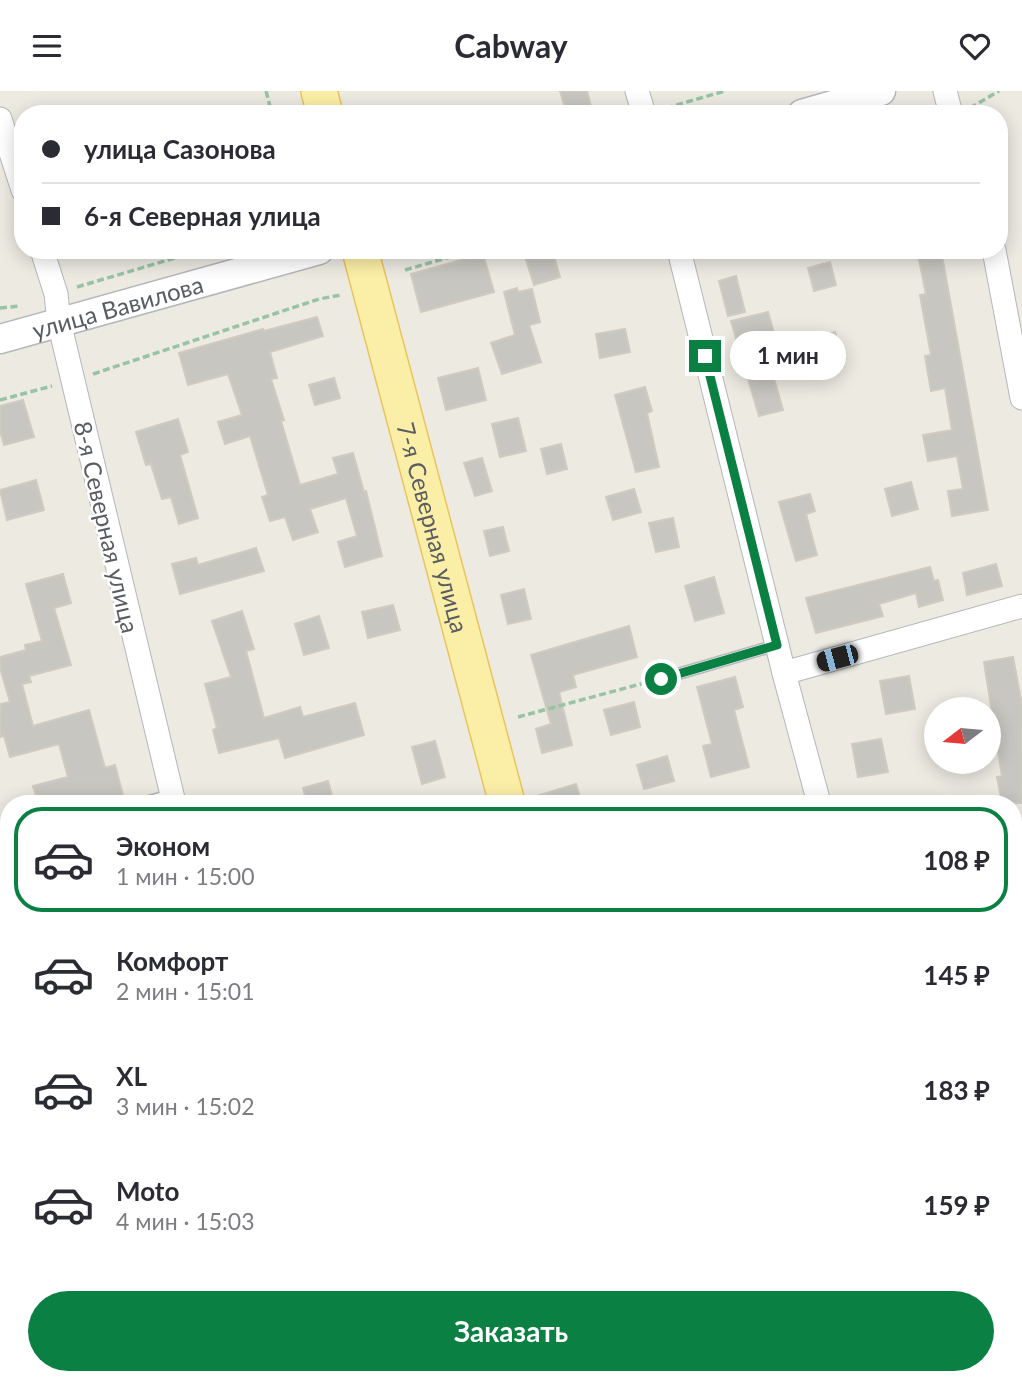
<!DOCTYPE html>
<html lang="ru">
<head>
<meta charset="utf-8">
<style>
	body { margin:0; font-family:Lato,sans-serif; background:#f7f7f7; color:#2b2b33; height:100vh; display:flex; flex-direction:column; font-size:26px; white-space:nowrap }
	* { box-sizing:border-box; margin:0 }
	p { font-size:23px; color:#7c7c81 }
	.icon { flex:none; width:38px; height:38px; fill:none; stroke:currentColor; stroke-width:2; stroke-linecap:round; stroke-linejoin:round }
	.map { position:relative; flex:1; overflow:hidden }
	.side { position:absolute; left:0px; top:704px; width:1022px; height:590px; display:flex; flex-direction:column; background:#fff; border-radius:28px 28px 0 0; box-shadow:0 4px 18px #0003 }
	.side>* { flex:none }
	.banner { position:absolute; left:14px; top:14px; width:994px; height:154px; border-radius:28px; box-shadow:0 4px 18px #0003; display:grid; align-content:center; height:154px; padding:0 28px; background:#fff }
	.needle { width:46px; rotate:254deg }
	.tools { position:absolute; left:924px; top:606px; display:grid; gap:14px }
	.tools a { display:grid; place-items:center; width:77px; height:77px; border-radius:50%; background:#fff; box-shadow:0 4px 18px #0003; font-size:35px }
	.end { position:absolute; width:32px; height:32px; margin:-16px; border:9px solid #0b8043; background:#fff; box-shadow:0 0 0 4px #fff }
	.from { border-radius:50% }
	.bubble { position:absolute; height:49px; border-radius:24px; background:#fff; box-shadow:0 4px 18px #0003; font-size:23px; font-weight:700; line-height:49px; text-align:center }
	.car { position:absolute; width:21px; height:42px; margin:-21px -10px; border-radius:9px; box-shadow:0 0 5px 2px #0007; background:linear-gradient(#222 24%,#8ab4d8 0 40%,#222 0 76%,#8ab4d8 0 86%,#222 0) }
	.banner b { display:flex; align-items:center; gap:24px; height:66px; font-size:26px }
	.banner b+b { border-top:2px solid #e1e1e2 }
	.banner i { width:18px; height:18px; background:#2b2b33 }
	ul { padding:12px 0 0; list-style:none }
	li { display:flex; align-items:center; gap:21px; height:105px; margin:0 14px 10px; padding:0 14px; border:4px solid transparent; border-radius:28px }
	li div { flex:1 }
	li b { display:block; font-size:26px }
	li em { font-style:normal; font-weight:700 }
	li.current { border-color:#0b8043 }
	li>.icon { width:63px; height:63px; stroke-width:1.5 }
	.button { display:flex; gap:14px; margin-top:auto; padding:14px 28px }
	.button a { flex:1; height:80px; border-radius:42px; background:#0b8043; color:#fff; font-size:28px; font-weight:700; line-height:80px; text-align:center }
	header { display:flex; justify-content:space-between; align-items:center; height:91px; padding:0 28px; background:#fff; font-size:32px; font-weight:700 }
	.map>svg:first-child { display:block }
	.building { fill:#c8c6c0; stroke:#d0cbc0; stroke-width:2 }
	.lines { fill:none; stroke-linecap:round; stroke-linejoin:round }
	.service-casing { stroke:#b4b7bb; stroke-width:13 }
	.minor-casing { stroke:#b4b7bb; stroke-width:25 }
	.tertiary-casing { stroke:#b4b7bb; stroke-width:31 }
	.primary-casing { stroke:#eac45c; stroke-width:38 }
	.path { stroke:#98c3a5; stroke-width:3.5; stroke-dasharray:7 3.5; stroke-linecap:butt }
	.service { stroke:#fff; stroke-width:10 }
	.minor { stroke:#fff; stroke-width:23 }
	.tertiary { stroke:#fff; stroke-width:28 }
	.primary { stroke:#fbefa7; stroke-width:35 }
	.route { stroke:#0b8043; stroke-width:9 }
	.labels { text-anchor:middle; dominant-baseline:central; stroke-width:5; stroke-linejoin:round; paint-order:stroke }
	.street-label { font-size:24px; fill:#595d61; stroke:#fff }
</style>
</head>
<body>
<header><svg class="icon" aria-label="menu" viewBox="0 0 24 24"><path d="M4 6h16M4 12h16M4 18h16"/></svg>Cabway<svg class="icon" aria-label="heart" viewBox="0 0 24 24"><path d="M12 20l-8-8c-3-5 5-10 8-4 3-6 11-1 8 4z"/></svg></header>
<div class="map">
<svg width="1022" height="1293" viewBox="0 0 1022 1293">
	<rect width="100%" height="100%" fill="#eceae1"/>
	<!-- building -->
	<g class="building">
		<path d="M560 0H587L592 19 567 23Z"/>
		<path d="M523 159H552L560 186 534 194Z"/>
		<path d="M917 159H941L988 419 952 425 948 400 963 398 957 365 928 370 923 344 952 339 945 297 931 300 925 265 931 264 920 204 926 203Z"/>
		<path d="M483 163 494 201 421 221 411 183Z"/>
		<path d="M830 171 836 194 814 200 808 177Z"/>
		<path d="M736 185 745 221 728 225 719 190Z"/>
		<path d="M517 197 518 201 532 198 540 231 529 234 541 271 502 283 491 252 515 244 504 201Z"/>
		<path d="M768 221 775 245 763 249 783 319 759 325 731 230Z"/>
		<path d="M317 226 323 245 270 261 277 287 271 288 284 329 281 330 300 394 338 383 333 367 353 362 364 401 366 400 382 465 345 476 338 451 357 445 346 407 310 418 318 441 293 449 285 426 270 430 262 406 268 404 250 345 225 353 218 331 242 324 228 283 188 294 179 262 263 238 264 240Z"/>
		<path d="M625 238 630 261 600 267 596 243Z"/>
		<path d="M835 241 841 263 813 271 807 249Z"/>
		<path d="M478 277 486 309 446 319 438 287Z"/>
		<path d="M334 287 340 307 315 314 309 294Z"/>
		<path d="M645 296 652 320 647 322 659 376 636 381 615 304Z"/>
		<path d="M23 309 34 346 4 354 0 340V315Z"/>
		<path d="M518 327 526 360 500 366 492 333Z"/>
		<path d="M178 328 188 361 180 364 198 427 179 433 171 406 162 408 151 373 146 374 136 341Z"/>
		<path d="M561 353 567 378 547 383 541 358Z"/>
		<path d="M482 367 492 400 475 405 464 372Z"/>
		<path d="M36 389 44 419 7 429 0 399Z"/>
		<path d="M911 391 918 418 892 425 885 398Z"/>
		<path d="M634 398 641 421 613 429 606 406Z"/>
		<path d="M810 403 815 420 806 423 817 464 796 470 779 411Z"/>
		<path d="M673 427 679 456 656 461 649 432Z"/>
		<path d="M503 436 509 460 490 465 484 440Z"/>
		<path d="M256 457 264 480 180 503 172 473 196 467 198 474Z"/>
		<path d="M996 473 1002 495 967 504 963 482Z"/>
		<path d="M930 476 934 490 938 489 943 509 919 516 916 502 879 513 883 525 816 542 806 507Z"/>
		<path d="M63 483 71 512 54 517 71 574 29 585 31 591 22 593 33 635 89 619 105 677 115 674 123 704 92 712H38L33 695 68 686 59 653 10 666 4 645 0 646V613L10 611 0 577V566L26 559 25 554 42 550 26 493Z"/>
		<path d="M714 486 724 522 695 530 685 495Z"/>
		<path d="M524 498 531 528 508 533 501 504Z"/>
		<path d="M393 514 400 539 368 547 362 521Z"/>
		<path d="M242 520 254 558 246 560 264 627 300 616 303 626 355 612 364 644 285 667 279 647 219 662 213 639 217 637 205 593 231 586 212 530Z"/>
		<path d="M319 525 329 557 304 564 295 533Z"/>
		<path d="M629 535 637 566 573 584 576 596 559 601 572 654 542 662 536 638 551 633 531 564Z"/>
		<path d="M1013 566 1022 614V712H1002L997 686 1002 685 984 571Z"/>
		<path d="M909 585 915 618 886 623 880 590Z"/>
		<path d="M735 586 743 616 734 619 749 676 711 686 703 655 712 653 697 596Z"/>
		<path d="M634 611 640 636 611 644 604 619Z"/>
		<path d="M881 648 888 681 858 686 852 653Z"/>
		<path d="M435 650 445 686 422 693 412 656Z"/>
		<path d="M667 665 674 690 644 698 637 674Z"/>
		<path d="M328 690 334 712H307L303 697Z"/>
		<path d="M576 693 582 712H527V708Z"/>
	</g>
	<g class="lines">
		<defs>
			<g id="service">
				<path d="M661 588 777 554"/>
				<path d="M142 712 171 704"/>
				<path d="M0 753 9 750"/>
			</g>
			<g id="minor">
				<path d="M637 0 644 23"/>
				<path d="M945 0 951 23"/>
				<path d="M0 28 23 99"/>
				<path d="M42 159 56 203 59 231 174 712"/>
				<path d="M679 159 784 582 819 712"/>
				<path d="M994 159 1022 307"/>
				<path d="M784 582 1022 515"/>
				<path d="M0 840 9 837"/>
				<path d="M1013 939 1022 937"/>
				<path d="M1013 1186 1022 1198"/>
				<path d="M0 1197 9 1216"/>
				<path d="M21 1284 24 1293"/>
				<path d="M358 1284 364 1293"/>
			</g>
			<g id="tertiary">
				<path d="M802 23 881 0"/>
				<path id="s1" d="M0 248 319 159"/>
			</g>
			<g id="primary">
				<path d="M319 0 325 23"/>
				<path id="s2" d="M360 159 507 712"/>
				<path d="M718 1284 724 1293"/>
			</g>
		</defs>
		<!-- service casing -->
		<use href="#service" class="service-casing"/>
		<!-- minor casing -->
		<use href="#minor" class="minor-casing"/>
		<!-- tertiary casing -->
		<use href="#tertiary" class="tertiary-casing"/>
		<!-- primary casing -->
		<use href="#primary" class="primary-casing"/>
		<!-- path -->
		<g class="path">
			<path d="M266 0 272 23"/>
			<path d="M666 17 725 0"/>
			<path d="M970 17 999 0"/>
			<path d="M405 179 474 159"/>
			<path d="M77 196 202 159"/>
			<path d="M0 217 20 215"/>
			<path d="M93 283 319 208 341 204"/>
			<path d="M0 309 52 295"/>
			<path d="M518 626 648 591"/>
		</g>
		<!-- service -->
		<use href="#service" class="service"/>
		<!-- minor -->
		<use href="#minor" class="minor"/>
		<!-- tertiary -->
		<use href="#tertiary" class="tertiary"/>
		<!-- primary -->
		<use href="#primary" class="primary"/>
	</g>
	<g class="lines">
		<!-- route -->
		<path class="route" d="M661 588 777 554 705 265"/>
	</g>
	<g class="labels">
		<!-- street labels -->
		<g class="street-label">
			<text stroke="none"><textPath href="#s1" startOffset="122">улица Вавилова</textPath></text>
			<text transform="translate(107 436) rotate(77)">8-я Северная улица</text>
			<text stroke="none"><textPath href="#s2" startOffset="287">7-я Северная улица</textPath></text>
		</g>
	</g>
</svg>
<div class="tools">
<a><svg class="needle" viewBox="-14 -14 28 28"><path d="M0-13l5 13h-10z" fill="#e53935"/><path d="M0 13l5-13h-10z" fill="#7c7c81"/></svg></a>
</div>
<i class="end from" style="left:661px;top:588px"></i>
<i class="end" style="left:705px;top:265px"></i>
<div class="bubble" style="left:730px;top:240px;width:116px">1 мин</div>
<i class="car" style="left:837px;top:567px;rotate:255deg"></i>
<div class="banner">
<b><i class="from"></i>улица Сазонова</b>
<b><i></i>6-я Северная улица</b>
</div>
<section class="side">
<ul>
<li class="current"><svg class="icon" aria-label="car" viewBox="0 0 24 24"><path d="M5 17H2v-5l4-1 3-4h7l3 4 3 1v5h-3M9 17h6M6 11h13"/><circle cx="7" cy="17" r="2"/><circle cx="17" cy="17" r="2"/></svg><div><b>Эконом</b><p>1 мин · 15:00</p></div><em>108 ₽</em></li>
<li><svg class="icon" aria-label="car" viewBox="0 0 24 24"><path d="M5 17H2v-5l4-1 3-4h7l3 4 3 1v5h-3M9 17h6M6 11h13"/><circle cx="7" cy="17" r="2"/><circle cx="17" cy="17" r="2"/></svg><div><b>Комфорт</b><p>2 мин · 15:01</p></div><em>145 ₽</em></li>
<li><svg class="icon" aria-label="car" viewBox="0 0 24 24"><path d="M5 17H2v-5l4-1 3-4h7l3 4 3 1v5h-3M9 17h6M6 11h13"/><circle cx="7" cy="17" r="2"/><circle cx="17" cy="17" r="2"/></svg><div><b>XL</b><p>3 мин · 15:02</p></div><em>183 ₽</em></li>
<li><svg class="icon" aria-label="car" viewBox="0 0 24 24"><path d="M5 17H2v-5l4-1 3-4h7l3 4 3 1v5h-3M9 17h6M6 11h13"/><circle cx="7" cy="17" r="2"/><circle cx="17" cy="17" r="2"/></svg><div><b>Moto</b><p>4 мин · 15:03</p></div><em>159 ₽</em></li>
</ul>
<div class="button"><a>Заказать</a></div>
</section>
</div>
</body>
</html>
